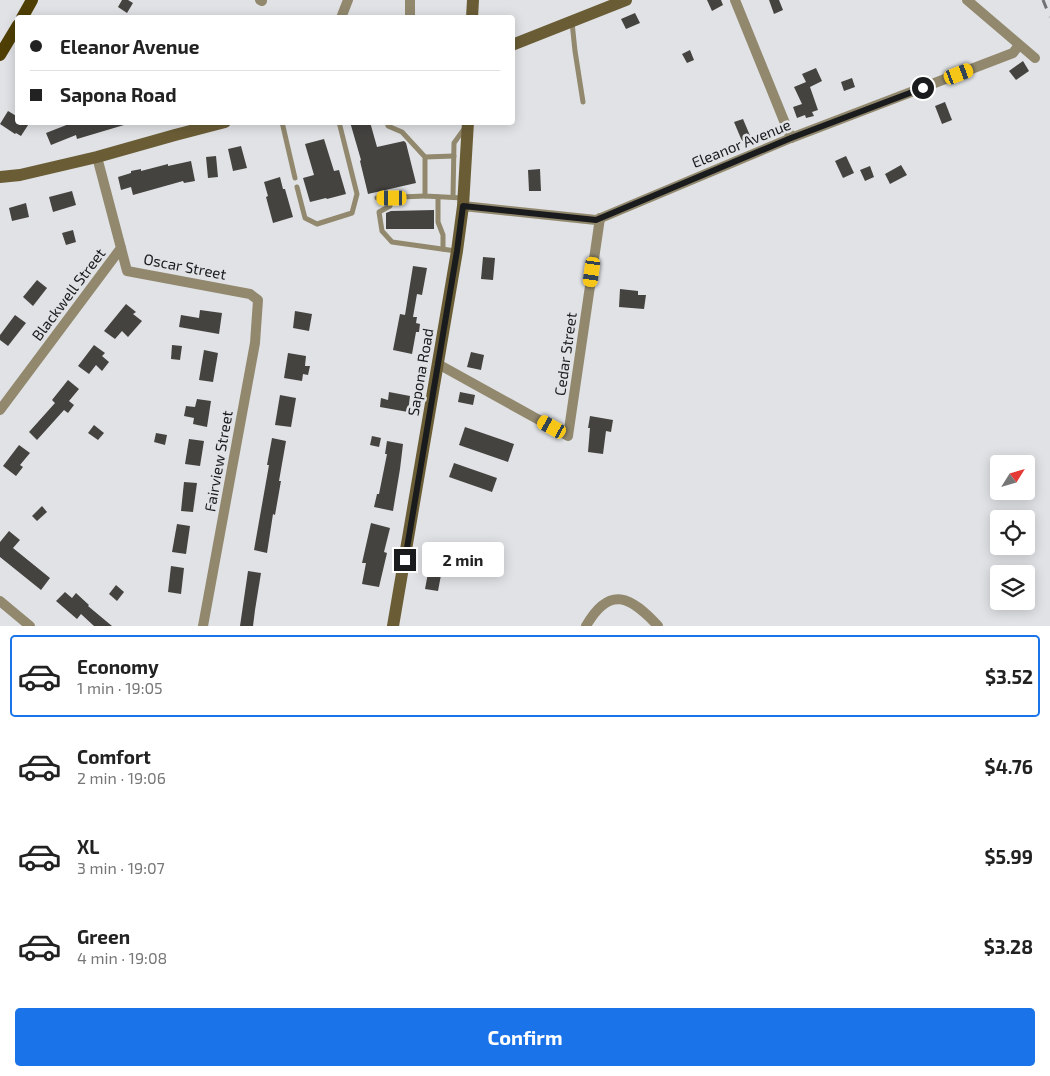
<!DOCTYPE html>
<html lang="en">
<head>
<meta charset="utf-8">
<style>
	body { margin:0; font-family:"Exo 2",sans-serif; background:#f2f2f2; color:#222; height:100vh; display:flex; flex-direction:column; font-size:19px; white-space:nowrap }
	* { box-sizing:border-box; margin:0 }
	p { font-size:16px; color:#767676 }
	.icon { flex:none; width:28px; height:28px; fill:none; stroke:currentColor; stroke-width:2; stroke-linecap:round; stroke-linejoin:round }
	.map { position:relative; height:626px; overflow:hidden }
	.details { display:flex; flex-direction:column; background:#fff; flex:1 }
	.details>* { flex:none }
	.hud { position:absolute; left:15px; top:15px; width:500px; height:110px; border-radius:5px; box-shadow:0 2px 12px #0003; display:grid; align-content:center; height:110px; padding:0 15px; background:#fff }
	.needle { width:32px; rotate:53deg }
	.tools { position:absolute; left:990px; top:455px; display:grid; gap:10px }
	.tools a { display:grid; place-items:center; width:45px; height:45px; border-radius:5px; background:#fff; box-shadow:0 2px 12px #0003; font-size:25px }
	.end { position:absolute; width:22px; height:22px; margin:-11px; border:6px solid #1a1b1c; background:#fff; box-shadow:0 0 0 2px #fff }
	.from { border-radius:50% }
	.bubble { position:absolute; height:35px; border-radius:5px; background:#fff; box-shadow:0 2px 12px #0003; font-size:16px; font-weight:700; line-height:35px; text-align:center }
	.car { position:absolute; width:15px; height:30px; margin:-15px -8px; border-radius:6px; box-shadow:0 0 4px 1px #0007; background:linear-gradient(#f5c518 24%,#345 0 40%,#f5c518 0 76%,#345 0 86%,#f5c518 0) }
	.hud b { display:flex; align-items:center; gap:18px; height:48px; font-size:19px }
	.hud b+b { border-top:1px solid #e0e0e0 }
	.hud i { width:12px; height:12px; background:#222 }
	ul { padding:9px 0 0; list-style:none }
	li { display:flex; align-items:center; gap:15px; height:82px; margin:0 10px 8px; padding:0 5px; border:2px solid transparent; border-radius:5px }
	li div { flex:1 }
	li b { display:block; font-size:19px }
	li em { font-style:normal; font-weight:700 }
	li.current { border-color:#1a73e8 }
	li>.icon { width:45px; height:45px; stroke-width:1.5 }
	.action { display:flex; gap:10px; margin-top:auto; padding:10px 15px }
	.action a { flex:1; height:58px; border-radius:5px; background:#1a73e8; color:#fff; font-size:20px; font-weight:700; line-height:58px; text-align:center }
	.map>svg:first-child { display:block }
	.building { fill:#454340 }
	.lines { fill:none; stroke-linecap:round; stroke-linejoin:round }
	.lane { stroke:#91886e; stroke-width:5 }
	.street { stroke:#91886e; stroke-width:10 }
	.secondary { stroke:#6a5d36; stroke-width:12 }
	.primary { stroke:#4f3f05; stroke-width:12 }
	.rail { stroke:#707173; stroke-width:3; stroke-dasharray:9 9; stroke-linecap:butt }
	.route { stroke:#1a1b1c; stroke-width:6 }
	.labels { text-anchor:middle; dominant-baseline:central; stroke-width:5; stroke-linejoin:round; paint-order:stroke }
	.street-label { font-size:15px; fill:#1a1b1c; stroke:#e0e2e5 }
</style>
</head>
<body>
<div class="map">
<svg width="1050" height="626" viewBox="0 0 1050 626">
	<rect width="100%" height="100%" fill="#e0e2e5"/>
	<!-- building -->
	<g class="building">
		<path d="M122 0H128L133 3 127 13 118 7Z"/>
		<path d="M707 0H721L723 5 712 11Z"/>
		<path d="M769 0H779L783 10 774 14Z"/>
		<path d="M635 13 640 23 626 29 621 19Z"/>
		<path d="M690 50 694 60 687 63 682 54Z"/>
		<path d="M1023 61 1029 71 1016 80 1009 71Z"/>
		<path d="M816 68 822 81 810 87 818 110 812 112 814 116 806 118 805 115 797 118 793 107 802 104 794 87 806 82 802 74Z"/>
		<path d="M852 78 855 87 844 91 841 82Z"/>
		<path d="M945 102 952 120 942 124 935 106Z"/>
		<path d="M8 111 18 117V122H30L21 136 16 133 15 134 0 124Z"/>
		<path d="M743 119 751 138 742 141 734 122Z"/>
		<path d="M74 122H124V125L77 139 76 135 51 145 46 133Z"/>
		<path d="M350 122H370L377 147 404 141 406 143 416 183 368 194 360 161 361 160Z"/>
		<path d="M324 139 334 171 339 170 346 194 327 199 326 198 310 202 303 178 314 175 305 144Z"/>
		<path d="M241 146 247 168 233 171 228 149Z"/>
		<path d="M216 156 218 177 208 178 206 157Z"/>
		<path d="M846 156 854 173 843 178 835 161Z"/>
		<path d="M191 161 195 181 184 183 183 181 133 195 131 187 121 190 118 177 131 173V171L141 169V171L168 164V166Z"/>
		<path d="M901 165 907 175 890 184 885 174Z"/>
		<path d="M870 166 874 177 865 181 860 170Z"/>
		<path d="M540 169 541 191H529L528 170Z"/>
		<path d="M280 177 283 189H285L293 217 273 223 266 197 268 196 264 182Z"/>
		<path d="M72 191 76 205 53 212 49 197Z"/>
		<path d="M26 203 29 217 12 221 9 208Z"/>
		<path d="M434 210V229H386V213L391 211Z"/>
		<path d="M73 230 76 242 66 245 62 233Z"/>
		<path d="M483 257 495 258 493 280 481 279Z"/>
		<path d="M413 266 427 268 422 295 417 294 413 317H417L416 323 420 324 419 332H416L412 354 393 350 400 314 405 315Z"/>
		<path d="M37 280 47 288 33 306 23 297Z"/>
		<path d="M620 289 638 291V295H646L644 309 619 307Z"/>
		<path d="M126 304 136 312 133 314 142 321 128 337 122 331 115 339 104 331Z"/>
		<path d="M200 310 222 313 219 334 179 327 181 315 199 318Z"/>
		<path d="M295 311 312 314 309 331 293 328Z"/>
		<path d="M15 315 26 323 8 346 0 340V335Z"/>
		<path d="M94 345 105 353 102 356 109 362 102 371 96 365 89 374 78 366Z"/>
		<path d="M172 345 182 346 180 360 171 359Z"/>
		<path d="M204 350 218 353 213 382 199 380Z"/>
		<path d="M471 352 484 355 481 370 467 367Z"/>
		<path d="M288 353 306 356 305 366H310L308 375 303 374 302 381 284 378Z"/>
		<path d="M68 380 79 389 69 401 74 405 68 413 64 410 37 440 29 432 55 403 52 400Z"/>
		<path d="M389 392 410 396 408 412 380 407 381 398 388 400Z"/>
		<path d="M460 392 475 395 473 405 458 402Z"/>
		<path d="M280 395 296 398 291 427 275 425Z"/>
		<path d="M197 399 211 401 207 427 193 424 194 418 184 416 186 406 195 407Z"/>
		<path d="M590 416 613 420 611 432 606 431 603 454 588 452 590 428H588Z"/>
		<path d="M94 425 104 433 98 440 88 433Z"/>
		<path d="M465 427 514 444 508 462 459 445Z"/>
		<path d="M156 433 167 435 165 445 154 442Z"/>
		<path d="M372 436 381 438 379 447 370 445Z"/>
		<path d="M272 438 286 441 279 481H281L275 515 273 514 267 553 254 550 269 465H267Z"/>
		<path d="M189 439 204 441 200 466 185 464Z"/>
		<path d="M387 441 403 444 400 469 393 511 374 507 377 494H379L387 454H385Z"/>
		<path d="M19 445 30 453 20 465 23 467 16 476 3 466Z"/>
		<path d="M454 463 497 478 492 492 449 477Z"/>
		<path d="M184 482 197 483 193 512 181 511Z"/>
		<path d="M42 506 47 512 37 521 32 516Z"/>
		<path d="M371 523 390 528 384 552 387 553 379 587 362 584 366 563H362Z"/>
		<path d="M177 524 190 526 186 554 172 552Z"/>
		<path d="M9 531 20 540 13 548 50 578 41 590 0 557V542Z"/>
		<path d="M171 566 184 568 181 594 168 592Z"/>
		<path d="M248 571 261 573 255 610 253 626H240Z"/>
		<path d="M428 573 441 575 438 591 425 589Z"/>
		<path d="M116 585 124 592 117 601 109 594Z"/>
		<path d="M65 592 72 598 76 593 89 605 88 606 112 626H94L81 614 77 619 56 601Z"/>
	</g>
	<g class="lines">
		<!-- lane -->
		<g class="lane">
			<path d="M572 22 575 51 583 102"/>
			<path d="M282 122 295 178"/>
			<path d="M387 122 388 126 402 132 425 157V196L463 198"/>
			<path d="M425 157 454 156"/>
			<path d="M297 187 305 218 317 224 352 213 357 194 339 122"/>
			<path d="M438 197V222L443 235V249"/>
			<path d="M453 197 454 143 467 125 474 122"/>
			<path d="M377 198 425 196"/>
			<path d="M392 198 390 206 379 212 382 231 392 242 456 251"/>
		</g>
		<!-- street -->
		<g class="street">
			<path d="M260 0 262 1"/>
			<path d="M735 0 791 138"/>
			<path d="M967 0 1035 58"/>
			<path d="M341 18 348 0"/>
			<path d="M410 18V0"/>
			<path d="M463 206 596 220 791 138 1013 53 1019 45"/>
			<path d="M121 248 127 271 250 294 258 300 255 343 203 626"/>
			<path d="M438 364 568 436 600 218"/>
			<path d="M0 410 121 248 97 157"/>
			<path d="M0 601 30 626"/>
			<path d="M586 626C610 584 631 597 658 626"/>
		</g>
		<!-- secondary -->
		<g class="secondary">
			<path d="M472 18 473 0"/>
			<path d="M512 45 626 0"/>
			<path d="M0 177 20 175 97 157 175 135 225 122"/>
			<path d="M393 626 457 251 463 206 468 122"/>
		</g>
		<!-- primary -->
		<g class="primary">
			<path d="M22 18 32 0"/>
			<path d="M0 55 18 25"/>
		</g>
		<!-- rail -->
		<path class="rail" d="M1043 0 1050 17"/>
	</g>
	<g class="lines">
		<!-- route -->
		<path class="route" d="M405 560 457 251 463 206 596 220 791 138 923 88"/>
	</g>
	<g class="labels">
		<!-- street labels -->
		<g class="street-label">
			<text transform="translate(741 143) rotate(-22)">Eleanor Avenue</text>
			<text transform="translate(185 266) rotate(11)">Oscar Street</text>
			<text transform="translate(68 294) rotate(-53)">Blackwell Street</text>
			<text transform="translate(565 354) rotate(-82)">Cedar Street</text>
			<text transform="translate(420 372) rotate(-80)">Sapona Road</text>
			<text transform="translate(218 461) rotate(-80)">Fairview Street</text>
		</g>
	</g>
</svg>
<div class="tools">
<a><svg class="needle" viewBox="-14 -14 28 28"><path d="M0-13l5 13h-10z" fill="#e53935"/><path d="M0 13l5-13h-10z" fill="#767676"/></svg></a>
<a><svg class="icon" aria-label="locate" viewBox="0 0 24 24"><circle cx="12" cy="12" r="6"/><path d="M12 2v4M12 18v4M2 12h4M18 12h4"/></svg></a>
<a><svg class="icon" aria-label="layers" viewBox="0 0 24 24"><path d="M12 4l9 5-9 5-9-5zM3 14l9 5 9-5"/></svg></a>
</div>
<i class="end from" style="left:923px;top:88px"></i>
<i class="end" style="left:405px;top:560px"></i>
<div class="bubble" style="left:422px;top:542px;width:82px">2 min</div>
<i class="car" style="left:959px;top:74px;rotate:69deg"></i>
<i class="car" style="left:392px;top:198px;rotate:270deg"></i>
<i class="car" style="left:592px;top:272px;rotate:188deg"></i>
<i class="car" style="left:552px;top:427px;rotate:299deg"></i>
<div class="hud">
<b><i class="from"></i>Eleanor Avenue</b>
<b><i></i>Sapona Road</b>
</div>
</div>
<section class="details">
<ul>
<li class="current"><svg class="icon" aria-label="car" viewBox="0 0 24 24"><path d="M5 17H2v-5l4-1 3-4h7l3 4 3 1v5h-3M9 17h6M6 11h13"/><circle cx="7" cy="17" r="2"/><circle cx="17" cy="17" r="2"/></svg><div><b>Economy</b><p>1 min · 19:05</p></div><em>$3.52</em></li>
<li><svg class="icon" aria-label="car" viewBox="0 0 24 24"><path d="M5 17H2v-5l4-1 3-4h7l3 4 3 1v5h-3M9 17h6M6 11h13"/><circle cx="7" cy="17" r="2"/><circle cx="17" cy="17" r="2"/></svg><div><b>Comfort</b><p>2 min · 19:06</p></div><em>$4.76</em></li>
<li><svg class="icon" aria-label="car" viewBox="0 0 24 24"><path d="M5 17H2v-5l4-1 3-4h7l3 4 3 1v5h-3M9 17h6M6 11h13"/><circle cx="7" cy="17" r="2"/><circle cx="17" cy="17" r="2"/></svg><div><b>XL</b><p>3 min · 19:07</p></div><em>$5.99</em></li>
<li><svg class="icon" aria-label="car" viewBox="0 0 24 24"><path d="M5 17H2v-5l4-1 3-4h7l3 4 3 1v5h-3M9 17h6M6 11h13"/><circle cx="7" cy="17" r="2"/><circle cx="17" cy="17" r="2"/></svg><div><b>Green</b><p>4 min · 19:08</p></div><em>$3.28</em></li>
</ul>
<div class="action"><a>Confirm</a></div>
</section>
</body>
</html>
